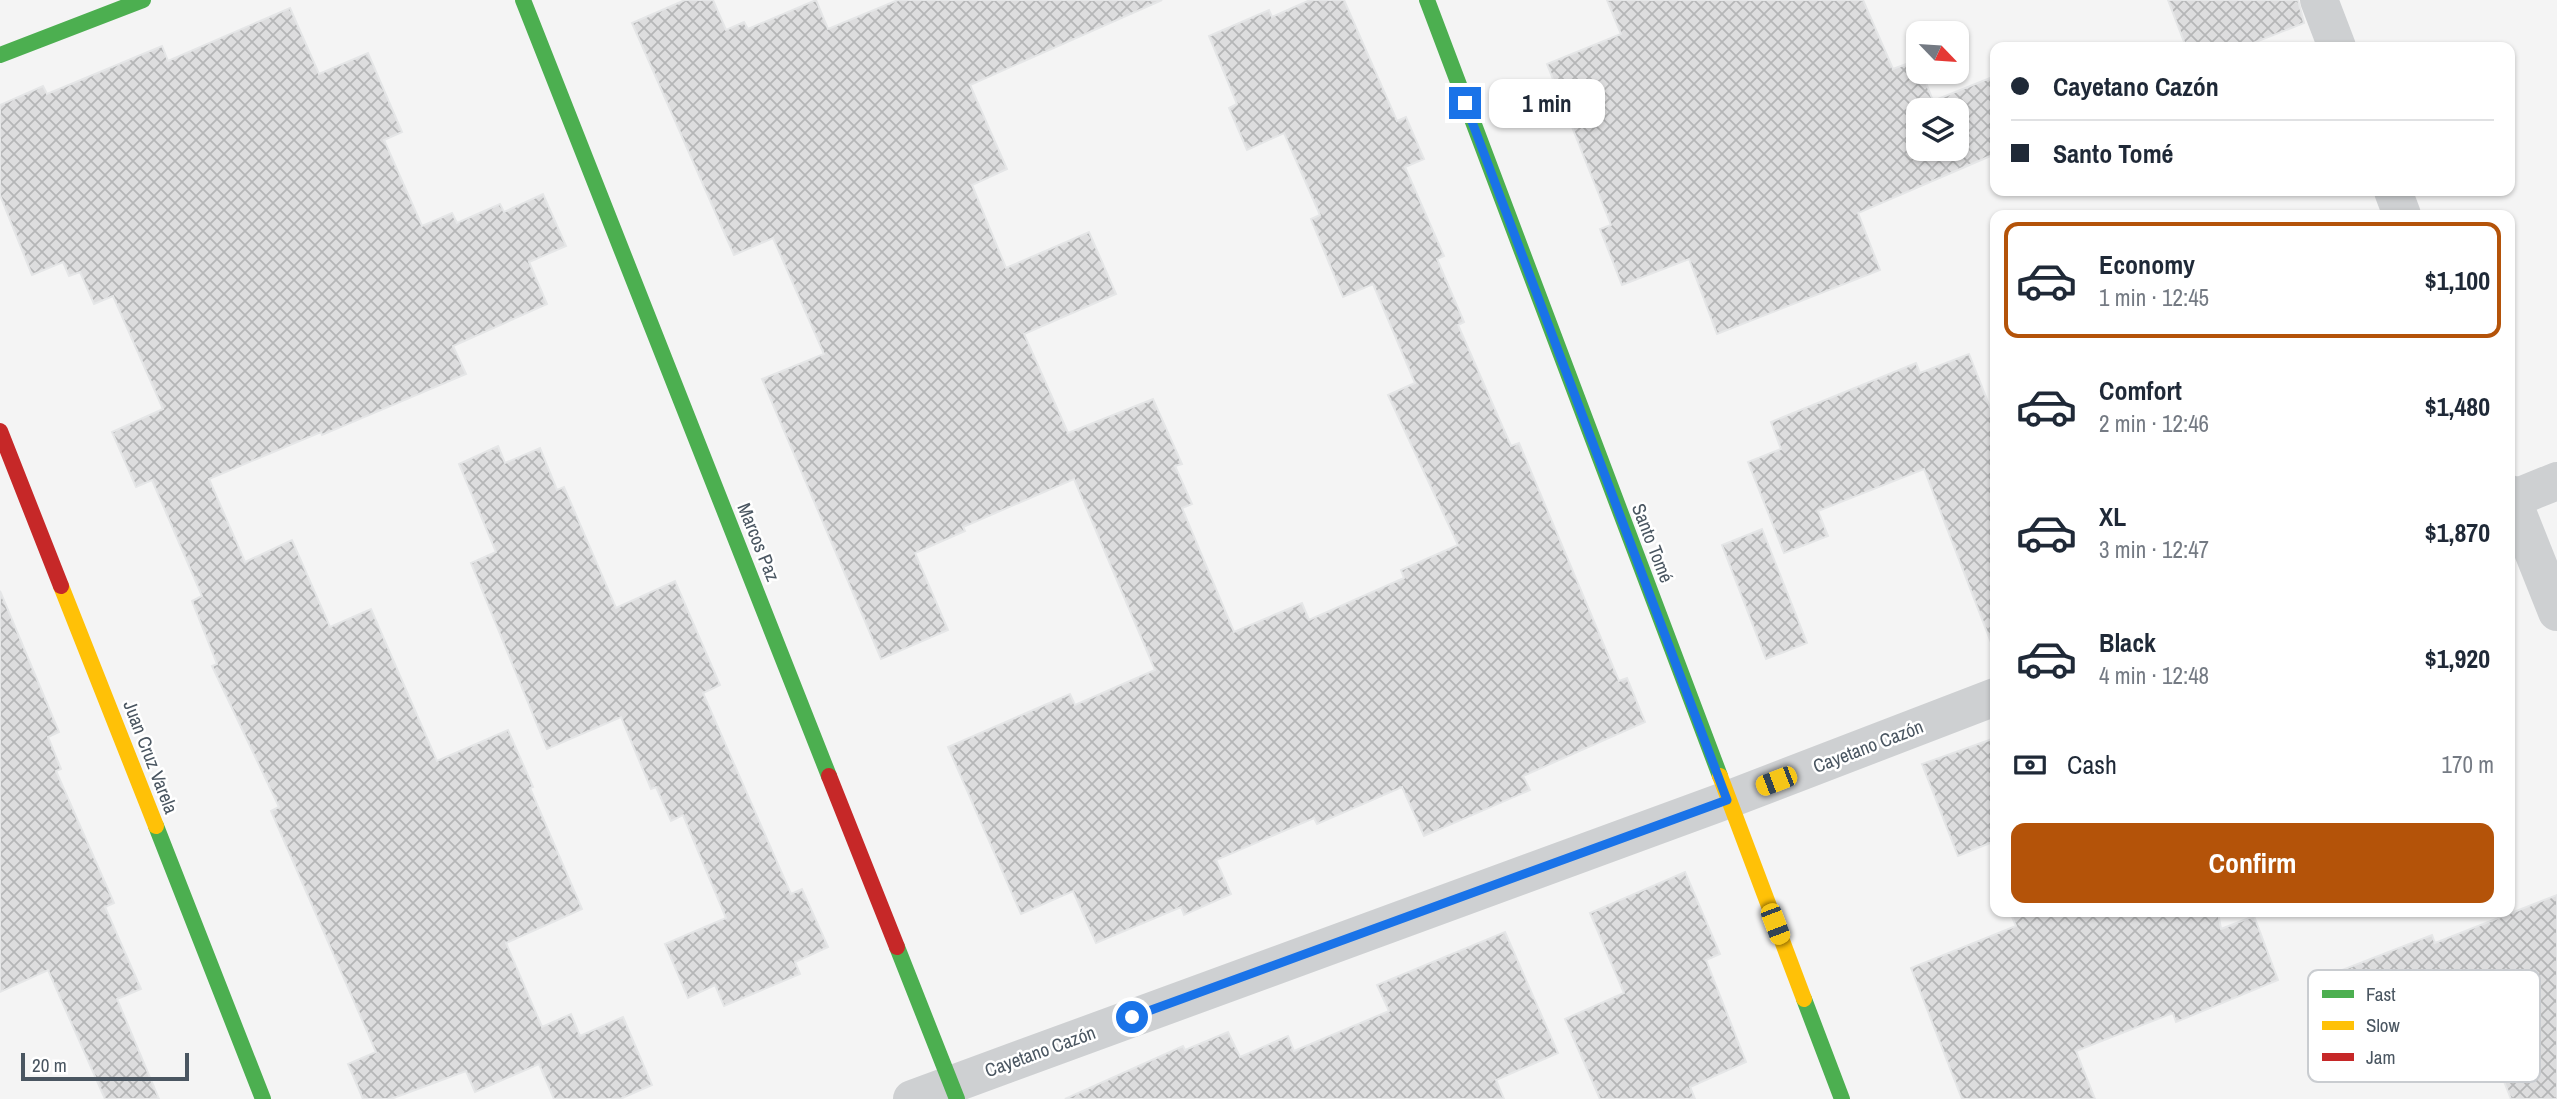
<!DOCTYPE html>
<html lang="en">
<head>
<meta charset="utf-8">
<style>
	body { margin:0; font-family:"Archivo Narrow",sans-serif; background:#f6f6f7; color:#1f2937; height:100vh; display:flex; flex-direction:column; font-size:26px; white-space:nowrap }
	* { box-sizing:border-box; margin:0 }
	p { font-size:23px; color:#747a83 }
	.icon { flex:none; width:38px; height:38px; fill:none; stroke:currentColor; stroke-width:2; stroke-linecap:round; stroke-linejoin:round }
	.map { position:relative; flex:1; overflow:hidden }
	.sheet { position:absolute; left:1990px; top:210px; width:525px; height:707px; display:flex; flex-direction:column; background:#fff; border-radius:14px; box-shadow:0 2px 5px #0004 }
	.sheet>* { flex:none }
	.banner { position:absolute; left:1990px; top:42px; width:525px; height:154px; border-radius:14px; box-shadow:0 2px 5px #0004; display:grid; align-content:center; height:154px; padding:0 21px; background:#fff }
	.needle { width:46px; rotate:115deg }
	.fabs { position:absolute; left:1906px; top:21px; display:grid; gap:14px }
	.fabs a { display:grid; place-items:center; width:63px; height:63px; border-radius:14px; background:#fff; box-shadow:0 2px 5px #0004; font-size:35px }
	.scale { position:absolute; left:21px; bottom:18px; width:168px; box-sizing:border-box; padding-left:7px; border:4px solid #4a5661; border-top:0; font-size:19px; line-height:24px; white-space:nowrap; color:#4a5661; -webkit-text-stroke:5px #fff; paint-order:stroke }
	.end { position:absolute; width:32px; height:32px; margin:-16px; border:9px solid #1a73e8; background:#fff; box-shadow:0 0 0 4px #fff }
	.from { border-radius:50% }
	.bubble { position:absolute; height:49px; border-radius:14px; background:#fff; box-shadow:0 2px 5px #0004; font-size:23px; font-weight:800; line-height:49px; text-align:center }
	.car { position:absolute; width:21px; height:42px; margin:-21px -10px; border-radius:9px; box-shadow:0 0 5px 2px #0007; background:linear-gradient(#f5c518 24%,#345 0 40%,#f5c518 0 76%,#345 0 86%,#f5c518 0) }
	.banner b { display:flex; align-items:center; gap:24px; height:66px; font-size:26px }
	.banner b+b { border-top:2px solid #e0e1e3 }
	.banner i { width:18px; height:18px; background:#1f2937 }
	ul { padding:12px 0 0; list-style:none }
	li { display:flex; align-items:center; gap:21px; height:116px; margin:0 14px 10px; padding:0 7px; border:4px solid transparent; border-radius:14px }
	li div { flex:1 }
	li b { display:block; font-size:26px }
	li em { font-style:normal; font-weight:800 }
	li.selected { border-color:#b45309 }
	li>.icon { width:63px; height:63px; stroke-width:1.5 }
	.pay { display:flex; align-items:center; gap:18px; height:77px; padding:0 21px; font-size:26px }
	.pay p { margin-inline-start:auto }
	.primary-button { display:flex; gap:14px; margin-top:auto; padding:14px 21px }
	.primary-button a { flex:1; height:80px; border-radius:14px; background:#b45309; color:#fff; font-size:28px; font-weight:800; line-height:80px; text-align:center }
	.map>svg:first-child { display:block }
	.building { fill:url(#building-cross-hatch); stroke:#e5e6e7; stroke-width:2; fill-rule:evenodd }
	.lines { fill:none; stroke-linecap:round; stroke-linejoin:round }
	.street { stroke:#ced0d2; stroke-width:38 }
	.fast { stroke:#4caf50; stroke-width:16 }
	.slow { stroke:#ffc107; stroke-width:16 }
	.jam { stroke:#c62828; stroke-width:16 }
	.route { stroke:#1a73e8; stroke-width:9 }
	.labels { text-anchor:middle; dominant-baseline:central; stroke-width:5; stroke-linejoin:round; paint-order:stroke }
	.street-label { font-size:19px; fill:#4a5661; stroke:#fff }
	.key { fill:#fff; stroke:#c9ccd0; stroke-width:2 }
	.key-label { font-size:19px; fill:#4a5661 }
</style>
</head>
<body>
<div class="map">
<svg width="2557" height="1099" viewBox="0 0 2557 1099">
	<defs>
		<pattern id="building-cross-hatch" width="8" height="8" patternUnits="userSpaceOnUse" patternTransform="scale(1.75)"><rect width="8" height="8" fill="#ddddde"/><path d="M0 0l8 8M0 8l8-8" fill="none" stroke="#b5b6b7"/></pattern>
	</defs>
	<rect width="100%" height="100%" fill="#f4f4f4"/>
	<!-- building -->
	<g class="building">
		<path d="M685 0H713L726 30 744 22 748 29 816 0 828 29 898 0H1162L970 85 1007 169 972 185 1006 268 1089 232 1116 294 1024 334 1068 433 1153 399 1182 464 1175 466 1192 504 1182 508 1234 632 1302 603 1309 620 1404 578 1401 570 1458 545 1388 395 1415 383 1373 284 1343 297 1311 219 1320 215 1284 133 1247 150 1229 108 1237 104 1209 36 1269 10 1272 17 1310 0H1344L1397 121 1406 117 1424 159 1405 167 1444 256 1437 259 1464 322 1458 325 1511 446 1519 443 1619 681 1627 678 1645 722 1523 776 1530 790 1424 836 1402 787 1317 824 1314 818 1216 860 1231 894 1184 915 1181 907 1096 943 1073 891 1021 914 948 747 1070 694 1075 705 1155 670 1074 479 963 527 965 531 915 553 948 630 881 659 762 379 824 354 773 238 734 255 632 23Z"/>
		<path d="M1607 0H1863L1893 69 1917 60 1918 72H1922L1933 101 1995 76V154L1858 213 1880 270 1717 334 1689 259 1622 285 1600 229 1611 225 1547 64 1621 34ZM1918 110H1956V149H1918Z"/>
		<path d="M2168 0H2298L2304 23 2243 47H2186Z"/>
		<path d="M290 8 319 74 368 53 402 132 384 140 422 226 452 213 457 223 500 204 504 212 543 194 566 246 529 262 547 304 453 346 466 374 322 435 321 432 209 479 245 562 292 540 330 627 371 609 437 761 508 730 533 787 530 788 582 909 506 943 542 1027 571 1014 580 1036 623 1017 652 1085 620 1099H554L539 1064 475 1092 466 1071 391 1099H363L348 1064 376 1052 271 811 279 807 212 666 217 664 192 601 202 596 152 480 136 487 112 432 163 409 113 296 94 304 80 272 69 276 63 262 32 275 0 195V105L43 86 47 94 162 46 168 61Z"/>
		<path d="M1969 354 1995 420V644L1992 645 1924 469 1818 511 1828 536 1784 553 1748 462 1781 449 1771 422 1916 363 1920 373Z"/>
		<path d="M498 446 505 463 540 448 557 490 564 487 616 608 675 581 720 685 703 693 791 894 802 889 828 947 795 962 800 974 724 1006 715 985 688 998 665 944 726 918 683 815 671 821 656 787 651 789 621 717 547 749 471 563 496 552 459 464Z"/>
		<path d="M1762 529 1807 643 1766 659 1722 545Z"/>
		<path d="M0 591 59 732 48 737 61 769 56 771 114 903 105 907 141 989 117 999 159 1099H105L48 970 0 992Z"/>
		<path d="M1995 738V841L1958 856 1922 764Z"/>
		<path d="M1685 872 1720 954 1706 960 1746 1062 1690 1087 1695 1099H1600L1565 1019 1624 993 1590 913Z"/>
		<path d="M2557 895V1099H2511L2486 1036 2476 1040 2460 998 2367 1035 2342 970 2432 935 2435 943Z"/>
		<path d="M2010 912H2218L2221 929 2254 916 2278 980 2176 1022 2173 1013 2076 1051 2095 1099H1962L1911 968 2016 926Z"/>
		<path d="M1505 932 1558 1053 1496 1080 1504 1099H1065L1183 1046 1185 1050 1228 1032 1240 1057 1288 1036 1294 1051 1389 1011 1377 985Z"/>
	</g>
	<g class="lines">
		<!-- street -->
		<g class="street">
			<path d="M2319 0 2337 47"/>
			<path d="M2393 191 2402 215"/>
			<path d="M2510 494 2557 612"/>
			<path d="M2510 500 2557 481"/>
			<path d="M912 1099 1727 800 1995 697"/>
		</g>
		<!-- fast -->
		<g class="fast">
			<path d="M523 0 829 776"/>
			<path d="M1427 0 1720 776"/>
			<path d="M0 55 143 0"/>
			<path d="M156 826 263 1099"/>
			<path d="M897 947 957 1099"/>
			<path d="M1804 999 1842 1099"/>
		</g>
		<!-- slow -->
		<g class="slow">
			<path d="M61 586 156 826"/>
			<path d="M1720 776 1804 999"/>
		</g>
		<!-- jam -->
		<g class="jam">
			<path d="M0 431 61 586"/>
			<path d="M829 776 897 947"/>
		</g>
	</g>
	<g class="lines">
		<!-- route -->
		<path class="route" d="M1132 1017 1727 800 1465 103"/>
	</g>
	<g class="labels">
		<!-- street labels -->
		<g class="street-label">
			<text transform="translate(759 542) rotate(68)">Marcos Paz</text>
			<text transform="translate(1653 543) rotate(69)">Santo Tomé</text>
			<text transform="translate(1868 746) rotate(-21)">Cayetano Cazón</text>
			<text transform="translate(151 757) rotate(69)">Juan Cruz Varela</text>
			<text transform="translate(1040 1051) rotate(-20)">Cayetano Cazón</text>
		</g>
	</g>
	<!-- legend -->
	<rect x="2308" y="970" width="232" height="112" rx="10" class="key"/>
	<rect x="2322" y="990" width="32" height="8" fill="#4caf50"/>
	<rect x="2322" y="1021" width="32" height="9" fill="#ffc107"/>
	<rect x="2322" y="1053" width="32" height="8" fill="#c62828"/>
	<g class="key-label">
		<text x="2366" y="1001">Fast</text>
		<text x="2366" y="1032">Slow</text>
		<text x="2366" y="1064">Jam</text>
	</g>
</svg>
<div class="fabs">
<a><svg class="needle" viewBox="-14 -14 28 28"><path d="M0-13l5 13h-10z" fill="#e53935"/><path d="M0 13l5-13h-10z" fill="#747a83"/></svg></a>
<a><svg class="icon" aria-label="layers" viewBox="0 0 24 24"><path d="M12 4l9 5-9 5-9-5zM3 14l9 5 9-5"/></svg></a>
</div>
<div class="scale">20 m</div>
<i class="end from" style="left:1132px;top:1017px"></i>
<i class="end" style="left:1465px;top:103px"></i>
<div class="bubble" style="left:1489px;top:79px;width:116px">1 min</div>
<i class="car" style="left:1776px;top:781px;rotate:249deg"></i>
<i class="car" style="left:1775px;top:924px;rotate:159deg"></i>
<div class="banner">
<b><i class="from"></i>Cayetano Cazón</b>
<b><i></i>Santo Tomé</b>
</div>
<section class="sheet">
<ul>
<li class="selected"><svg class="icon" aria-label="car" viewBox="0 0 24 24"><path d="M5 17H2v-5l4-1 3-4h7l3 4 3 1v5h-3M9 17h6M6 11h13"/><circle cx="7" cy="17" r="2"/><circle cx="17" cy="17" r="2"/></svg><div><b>Economy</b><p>1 min · 12:45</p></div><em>$1,100</em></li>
<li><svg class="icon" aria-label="car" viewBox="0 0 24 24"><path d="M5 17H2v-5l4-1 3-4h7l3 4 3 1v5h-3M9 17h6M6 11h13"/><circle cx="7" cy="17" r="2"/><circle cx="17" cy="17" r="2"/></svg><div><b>Comfort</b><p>2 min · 12:46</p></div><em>$1,480</em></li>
<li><svg class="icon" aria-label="car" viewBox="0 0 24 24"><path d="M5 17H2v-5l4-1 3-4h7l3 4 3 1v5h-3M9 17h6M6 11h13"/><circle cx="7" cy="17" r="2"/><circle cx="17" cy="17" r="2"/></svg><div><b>XL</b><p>3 min · 12:47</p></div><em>$1,870</em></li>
<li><svg class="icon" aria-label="car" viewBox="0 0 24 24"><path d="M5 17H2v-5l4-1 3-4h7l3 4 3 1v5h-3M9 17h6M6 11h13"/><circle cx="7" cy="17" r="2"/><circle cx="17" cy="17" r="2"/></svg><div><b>Black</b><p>4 min · 12:48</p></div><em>$1,920</em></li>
</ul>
<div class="pay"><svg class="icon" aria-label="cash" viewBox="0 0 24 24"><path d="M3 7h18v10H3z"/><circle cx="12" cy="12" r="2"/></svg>Cash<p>170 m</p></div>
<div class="primary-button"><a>Confirm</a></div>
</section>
</div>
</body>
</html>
